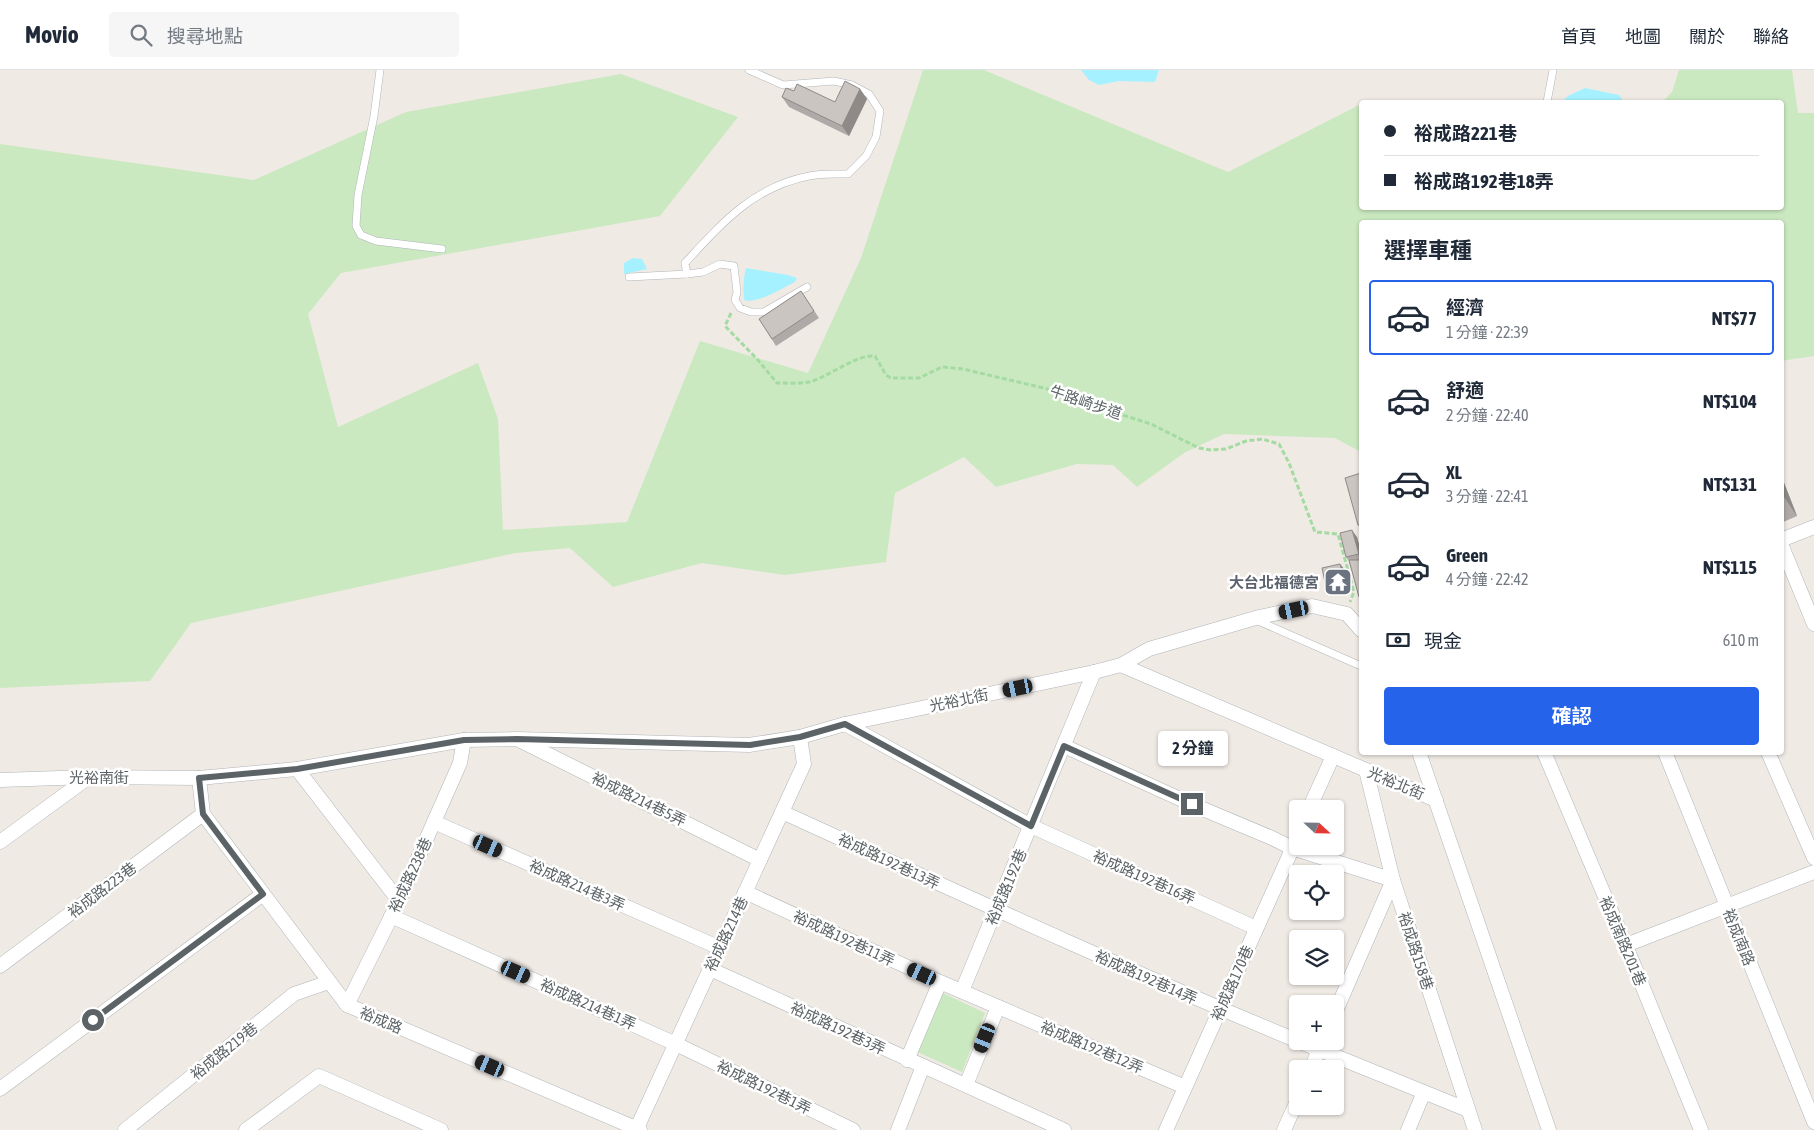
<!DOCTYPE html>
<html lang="zh-TW">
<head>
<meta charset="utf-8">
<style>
	body { margin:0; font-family:"Asap Condensed","Noto Sans TC",sans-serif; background:#f6f6f7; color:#1f2937; height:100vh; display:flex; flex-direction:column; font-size:19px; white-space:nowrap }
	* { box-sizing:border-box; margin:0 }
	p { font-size:16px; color:#747a83 }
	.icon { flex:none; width:28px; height:28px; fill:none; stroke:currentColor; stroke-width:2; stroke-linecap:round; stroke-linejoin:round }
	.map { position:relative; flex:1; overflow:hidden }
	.drawer { position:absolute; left:1359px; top:150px; width:425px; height:535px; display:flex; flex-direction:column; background:#fff; border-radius:5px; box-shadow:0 1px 4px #0004 }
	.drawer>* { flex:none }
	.guide { position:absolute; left:1359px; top:30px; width:425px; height:110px; border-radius:5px; box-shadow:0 1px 4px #0004; display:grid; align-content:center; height:110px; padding:0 25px; background:#fff }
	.needle { width:32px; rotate:112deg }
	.controls { position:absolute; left:1289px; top:730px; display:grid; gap:10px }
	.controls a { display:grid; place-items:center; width:55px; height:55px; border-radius:5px; background:#fff; box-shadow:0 1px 4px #0004; font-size:25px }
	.end { position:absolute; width:22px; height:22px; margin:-11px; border:6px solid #5c6366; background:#fff; box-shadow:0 0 0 2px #fff }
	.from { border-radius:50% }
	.bubble { position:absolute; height:35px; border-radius:5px; background:#fff; box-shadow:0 1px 4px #0004; font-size:16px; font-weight:700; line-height:35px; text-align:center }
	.car { position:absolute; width:15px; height:30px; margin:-15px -8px; border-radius:6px; box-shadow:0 0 4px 1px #0007; background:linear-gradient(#222 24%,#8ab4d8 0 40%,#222 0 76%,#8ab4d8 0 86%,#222 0) }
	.guide b { display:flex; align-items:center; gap:18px; height:48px; font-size:19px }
	.guide b+b { border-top:1px solid #e0e1e3 }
	.guide i { width:12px; height:12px; background:#1f2937 }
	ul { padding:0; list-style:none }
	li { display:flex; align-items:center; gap:15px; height:75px; margin:0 10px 8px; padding:0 15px; border:2px solid transparent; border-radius:5px }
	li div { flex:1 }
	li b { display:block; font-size:19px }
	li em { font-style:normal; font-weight:700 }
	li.active { border-color:#2563eb }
	li>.icon { width:45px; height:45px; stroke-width:1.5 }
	h2 { padding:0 25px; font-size:22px; line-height:60px }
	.pay { display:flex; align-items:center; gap:12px; height:55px; padding:0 25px; font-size:19px }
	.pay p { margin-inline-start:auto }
	.button { display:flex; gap:10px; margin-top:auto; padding:10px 25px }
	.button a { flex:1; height:58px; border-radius:5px; background:#2563eb; color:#fff; font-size:20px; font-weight:700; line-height:58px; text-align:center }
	header { display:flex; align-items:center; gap:30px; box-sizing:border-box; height:70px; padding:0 25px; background:#fff; border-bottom:1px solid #e0e1e3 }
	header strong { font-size:24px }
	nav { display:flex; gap:28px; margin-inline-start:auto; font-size:18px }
	.search { width:350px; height:45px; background:#f6f6f7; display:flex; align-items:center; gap:12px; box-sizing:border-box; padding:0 18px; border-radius:5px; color:#747a83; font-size:19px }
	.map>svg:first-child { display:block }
	.green { fill:#cbe9c0 }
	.water { fill:#a6f1ff }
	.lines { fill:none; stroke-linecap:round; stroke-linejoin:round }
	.service-casing { stroke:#b0b5b8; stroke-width:8 }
	.minor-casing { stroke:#b0b5b8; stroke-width:15 }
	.path { stroke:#a3dba2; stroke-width:3; stroke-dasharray:5 2.5; stroke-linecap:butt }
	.service { stroke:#fff; stroke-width:7 }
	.minor { stroke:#fff; stroke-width:14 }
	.wall { fill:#afa9a7 }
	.shaded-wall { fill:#8e8a88 }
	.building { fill:#cbc5c2; stroke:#8e8a88 }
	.route { stroke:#5c6366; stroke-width:6 }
	.labels { text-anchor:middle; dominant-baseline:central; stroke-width:5; stroke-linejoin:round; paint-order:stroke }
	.street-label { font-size:15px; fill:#5c6366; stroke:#fff }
	.worship-label { font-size:15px; font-weight:bold; fill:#5b616d; stroke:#fff; text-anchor:end }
</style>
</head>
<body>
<header>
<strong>Movio</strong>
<div class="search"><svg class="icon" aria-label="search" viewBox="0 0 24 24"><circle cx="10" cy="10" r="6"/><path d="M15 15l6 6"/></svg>搜尋地點</div>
<nav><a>首頁</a><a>地圖</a><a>關於</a><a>聯絡</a></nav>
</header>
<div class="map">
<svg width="1814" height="1060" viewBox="0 0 1814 1060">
	<rect width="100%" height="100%" fill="#f0eae5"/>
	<!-- green -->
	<g class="green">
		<path d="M923 0H984L1228 102 1361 34V138H1781V32H1662L1672 22 1679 0H1792L1798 43H1814V286L1781 291V152H1361V382L1335 368 1224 364 1184 383 1137 417 1113 395 1077 394 996 417 964 387 895 423 886 492 785 505 702 493 613 517 570 478 516 483 191 553 150 611 0 618V74L254 110 406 42 621 4 738 47 660 146 341 203 308 244 338 357 478 293 498 349 503 460 627 452 700 271 808 303 861 188Z"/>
		<path d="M941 922 985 943 962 1002 915 981Z"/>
	</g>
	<!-- water -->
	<g class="water">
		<path d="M1081 0H1159L1155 12 1119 11 1099 15 1089 10Z"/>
		<path d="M1585 18 1619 25 1624 32H1562L1568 26Z"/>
		<path d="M633 188 642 189 647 199 624 204V193Z"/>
		<path d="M746 198 788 205 797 208 795 212C783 218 757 234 744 230 743 219 743 209 746 198Z"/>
	</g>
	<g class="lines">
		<defs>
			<g id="service">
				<path d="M380 0 374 46 358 125 356 156 361 165 376 171 442 179"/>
				<path d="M749 0 783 15 834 11 852 15 869 24 880 41 876 67 866 86 848 104C836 104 821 103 809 106 753 117 722 153 685 193L687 204 703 202 720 194 734 196 737 222 735 230 740 238 751 242H764L807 217"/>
				<path d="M1547 32 1553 0"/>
				<path d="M629 207 687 204"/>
				<path d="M1256 550 1361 596"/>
			</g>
			<g id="minor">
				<path d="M1781 470 1814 457"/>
				<path d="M1781 474 1814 554"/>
				<path d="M1121 595 1436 730"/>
				<path d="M845 654 1031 756 1256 858"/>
				<path d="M521 671 760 790"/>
				<path d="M1064 676 1191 734 1272 768 1292 778 1393 810 1335 943"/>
				<path d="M1419 682 1549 1060"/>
				<path d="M1544 682 1633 893 1701 1060"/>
				<path d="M1665 682 1814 1052"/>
				<path d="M1768 682 1814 788"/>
				<path d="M297 699 399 831"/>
				<path d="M1366 700 1393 810 1475 1060"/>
				<path d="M199 708 203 744 347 935 640 1060"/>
				<path d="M0 710 89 707 199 708 297 699 464 670 517 669 749 675 800 667 845 654 1094 602 1121 595 1149 579 1259 547 1312 536 1347 544 1361 560"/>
				<path d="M1309 739 1333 686"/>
				<path d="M782 742C953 820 1124 899 1298 971"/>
				<path d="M434 752 720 878"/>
				<path d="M0 772 89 707"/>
				<path d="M745 822 940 912 1185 1017"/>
				<path d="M391 846 676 974 853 1060"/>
				<path d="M1626 875 1814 802"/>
				<path d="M0 896 203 744"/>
				<path d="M710 899 1064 1060"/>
				<path d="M962 921 1094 602"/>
				<path d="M347 935 399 831 460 693 464 670"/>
				<path d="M1298 971 1468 1040"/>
				<path d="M907 990 940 912"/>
				<path d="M1311 999 1322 972"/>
				<path d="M966 1015 998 937"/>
				<path d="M0 1019 263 824"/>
				<path d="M125 1060 294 924 329 912"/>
				<path d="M246 1060 319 1006 441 1060"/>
				<path d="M636 1060 804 694 800 667"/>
				<path d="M898 1060 923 996"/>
				<path d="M1166 1060 1298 766"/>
				<path d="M1284 1060 1298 1029"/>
				<path d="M1408 1060 1424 1022"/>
			</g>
		</defs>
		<!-- service casing -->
		<use href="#service" class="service-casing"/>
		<!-- minor casing -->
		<use href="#minor" class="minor-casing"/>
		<!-- path -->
		<path class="path" d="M731 243 725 256 757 289 777 313C787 313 799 314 809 312 829 307 856 284 875 286L886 305 891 308H919L942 297 963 299 1035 316 1081 327 1104 339 1151 354 1199 378 1211 380 1226 379 1246 371 1262 369 1279 374 1289 393 1315 462 1338 464 1354 522 1350 532"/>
		<!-- service -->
		<use href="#service" class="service"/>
		<!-- minor -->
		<use href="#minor" class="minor"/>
	</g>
	<!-- wall -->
	<g class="wall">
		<path d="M860 19 867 29 849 66 789 37 782 27 794 21 835 32Z"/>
		<path d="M801 221 819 248 776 276 759 249Z"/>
		<path d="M1361 403V460L1358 455Z"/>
		<path d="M1781 405 1797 446 1781 453Z"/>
		<path d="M1357 467 1361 482V530L1359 527 1349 491 1346 487Z"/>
		<path d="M1340 494 1345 500 1349 519 1330 523 1326 517Z"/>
	</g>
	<!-- shaded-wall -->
	<g class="shaded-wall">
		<path d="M860 19 867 29 849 66 842 56Z"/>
		<path d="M1781 405 1797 446 1784 427 1781 421Z"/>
		<path d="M1352 460 1357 467 1361 482V487L1359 484Z"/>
		<path d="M1340 494 1345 500 1349 519 1345 512Z"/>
	</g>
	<!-- building -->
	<g class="building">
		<path d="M845 11 860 19 842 56 782 27 786 18 794 21 797 14 835 32Z"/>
		<path d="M801 221 814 241 772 269 759 249Z"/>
		<path d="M1361 403V454L1358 455 1345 408Z"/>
		<path d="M1781 421 1784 427 1781 428Z"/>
		<path d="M1352 460 1359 484 1346 487 1340 463Z"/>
		<path d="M1349 490H1361V526L1359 527Z"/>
		<path d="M1340 494 1345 512 1326 517 1322 498Z"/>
	</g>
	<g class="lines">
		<!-- route -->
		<path class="route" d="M93 950 263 824 203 744 199 708 297 699 464 670 517 669 750 675 800 667 845 654 1031 756 1064 676 1192 734"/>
	</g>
	<!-- icons -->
	<defs>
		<symbol id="temple-square" viewBox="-11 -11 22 22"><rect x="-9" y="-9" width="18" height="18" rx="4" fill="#6b7280" stroke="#fff"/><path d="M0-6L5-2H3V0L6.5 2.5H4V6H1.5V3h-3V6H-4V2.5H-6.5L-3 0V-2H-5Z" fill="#fff"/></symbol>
	</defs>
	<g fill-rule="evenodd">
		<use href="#temple-square" x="1322" y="496" width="32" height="32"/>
	</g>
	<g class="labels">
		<!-- street labels -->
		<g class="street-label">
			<text transform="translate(1086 332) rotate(19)">牛路崎步道</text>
			<text transform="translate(959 630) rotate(-12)">光裕北街</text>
			<text x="99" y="707">光裕南街</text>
			<text transform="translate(1396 713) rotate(23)">光裕北街</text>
			<text transform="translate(639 729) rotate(26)">裕成路214巷5弄</text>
			<text transform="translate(889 791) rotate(25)">裕成路192巷13弄</text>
			<text transform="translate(410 805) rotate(-65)">裕成路238巷</text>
			<text transform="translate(1144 807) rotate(24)">裕成路192巷16弄</text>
			<text transform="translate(577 815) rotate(24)">裕成路214巷3弄</text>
			<text transform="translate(1006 817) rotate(-67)">裕成路192巷</text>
			<text transform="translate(102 820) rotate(-37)">裕成路223巷</text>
			<text transform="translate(726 864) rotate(-65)">裕成路214巷</text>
			<text transform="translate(1739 867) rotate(68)">裕成南路</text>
			<text transform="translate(844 868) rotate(25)">裕成路192巷11弄</text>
			<text transform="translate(1623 871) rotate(67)">裕成南路201巷</text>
			<text transform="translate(1416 881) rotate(72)">裕成路158巷</text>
			<text transform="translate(1146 907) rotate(24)">裕成路192巷14弄</text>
			<text transform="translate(1232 913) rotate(-66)">裕成路170巷</text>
			<text transform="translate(588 934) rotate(24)">裕成路214巷1弄</text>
			<text transform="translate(381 950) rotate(23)">裕成路</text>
			<text transform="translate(838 958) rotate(25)">裕成路192巷3弄</text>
			<text transform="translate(1092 977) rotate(23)">裕成路192巷12弄</text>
			<text transform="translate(224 981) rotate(-39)">裕成路219巷</text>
			<text transform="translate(764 1017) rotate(26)">裕成路192巷1弄</text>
		</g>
		<!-- worship labels -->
		<g class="worship-label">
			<text x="1319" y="512">大台北福德宮</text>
		</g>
	</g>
</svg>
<div class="controls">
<a><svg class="needle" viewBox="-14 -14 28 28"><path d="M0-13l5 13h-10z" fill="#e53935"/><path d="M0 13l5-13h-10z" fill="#747a83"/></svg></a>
<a><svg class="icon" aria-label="locate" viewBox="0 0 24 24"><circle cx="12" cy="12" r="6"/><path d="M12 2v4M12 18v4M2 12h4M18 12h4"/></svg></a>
<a><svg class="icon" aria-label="layers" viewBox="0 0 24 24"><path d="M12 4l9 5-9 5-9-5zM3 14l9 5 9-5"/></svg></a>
<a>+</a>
<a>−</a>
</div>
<i class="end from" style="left:93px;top:950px"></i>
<i class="end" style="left:1192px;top:734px"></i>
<div class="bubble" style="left:1158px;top:661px;width:70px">2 分鐘</div>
<i class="car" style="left:1294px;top:540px;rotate:258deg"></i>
<i class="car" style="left:1018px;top:618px;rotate:258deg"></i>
<i class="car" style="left:488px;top:776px;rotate:114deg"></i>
<i class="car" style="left:516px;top:902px;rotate:114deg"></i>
<i class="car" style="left:922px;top:904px;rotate:295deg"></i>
<i class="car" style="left:985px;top:968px;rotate:202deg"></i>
<i class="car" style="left:490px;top:996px;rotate:293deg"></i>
<div class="guide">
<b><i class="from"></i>裕成路221巷</b>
<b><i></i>裕成路192巷18弄</b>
</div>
<section class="drawer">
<h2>選擇車種</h2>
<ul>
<li class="active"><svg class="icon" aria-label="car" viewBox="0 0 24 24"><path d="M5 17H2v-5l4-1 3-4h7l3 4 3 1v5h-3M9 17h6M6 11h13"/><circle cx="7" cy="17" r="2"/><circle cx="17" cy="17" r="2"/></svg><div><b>經濟</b><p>1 分鐘 · 22:39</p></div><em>NT$77</em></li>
<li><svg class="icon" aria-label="car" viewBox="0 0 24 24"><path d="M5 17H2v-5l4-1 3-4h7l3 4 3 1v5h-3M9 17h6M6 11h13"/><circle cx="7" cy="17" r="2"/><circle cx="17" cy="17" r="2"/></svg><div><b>舒適</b><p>2 分鐘 · 22:40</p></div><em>NT$104</em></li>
<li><svg class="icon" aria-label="car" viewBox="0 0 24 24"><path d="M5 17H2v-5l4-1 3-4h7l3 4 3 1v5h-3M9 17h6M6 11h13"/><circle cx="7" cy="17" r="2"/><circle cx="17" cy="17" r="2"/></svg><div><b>XL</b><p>3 分鐘 · 22:41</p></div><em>NT$131</em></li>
<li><svg class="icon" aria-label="car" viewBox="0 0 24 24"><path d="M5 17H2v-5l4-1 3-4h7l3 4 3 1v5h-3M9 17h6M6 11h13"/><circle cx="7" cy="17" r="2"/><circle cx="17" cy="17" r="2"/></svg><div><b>Green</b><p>4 分鐘 · 22:42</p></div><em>NT$115</em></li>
</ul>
<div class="pay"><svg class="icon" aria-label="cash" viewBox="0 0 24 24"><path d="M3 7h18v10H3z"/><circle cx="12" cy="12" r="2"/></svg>現金<p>610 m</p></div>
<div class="button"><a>確認</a></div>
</section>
</div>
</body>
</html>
